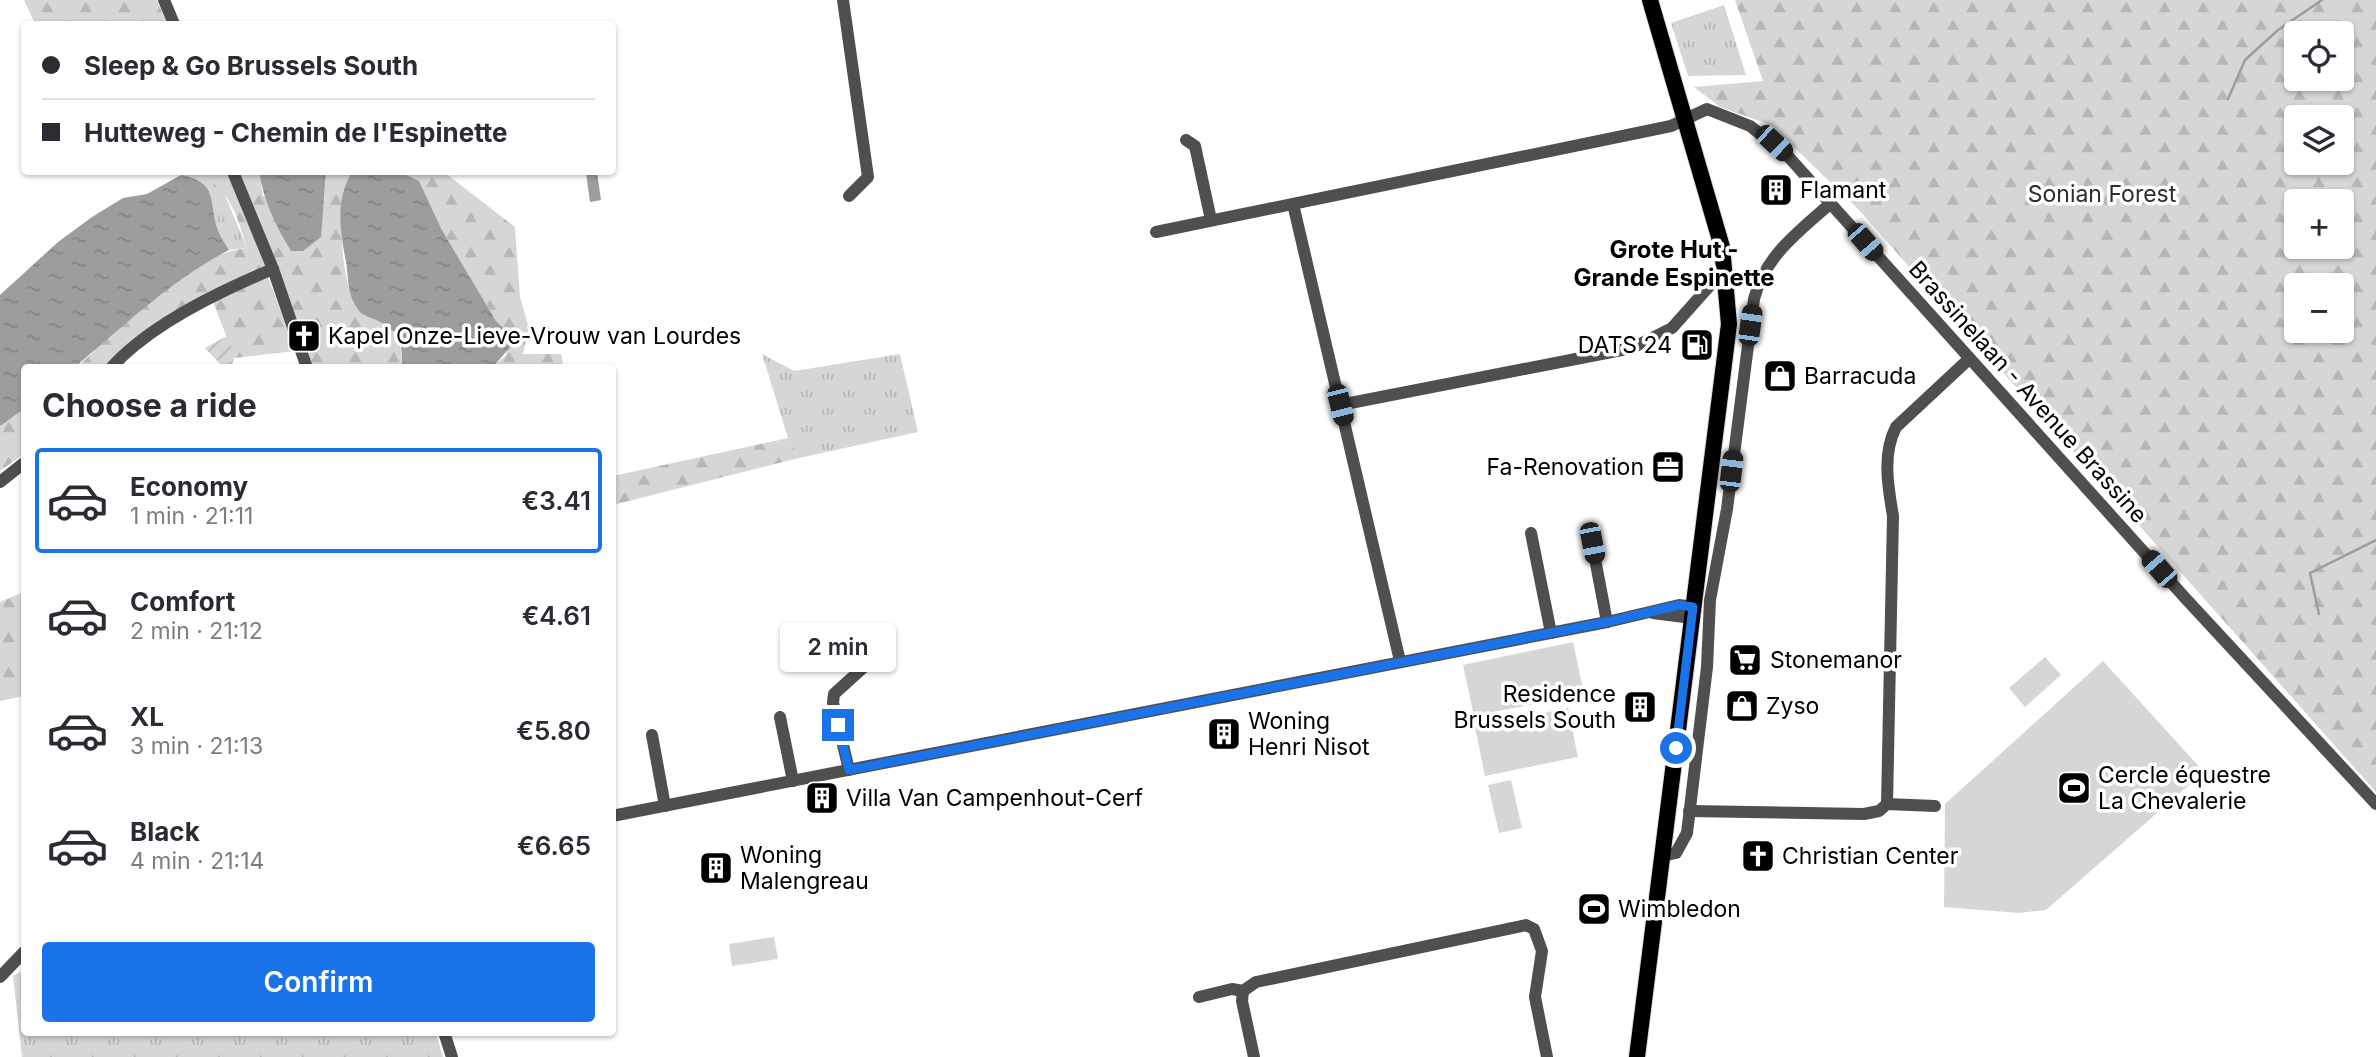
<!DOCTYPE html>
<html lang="en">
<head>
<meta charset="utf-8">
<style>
	body { margin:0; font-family:Inter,sans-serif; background:#f7f7f7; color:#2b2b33; height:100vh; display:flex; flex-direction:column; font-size:26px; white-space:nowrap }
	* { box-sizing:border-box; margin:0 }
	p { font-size:23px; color:#7c7c81 }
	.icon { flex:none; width:38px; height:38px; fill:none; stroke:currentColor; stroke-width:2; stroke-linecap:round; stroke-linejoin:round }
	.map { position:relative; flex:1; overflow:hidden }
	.panel { position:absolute; left:21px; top:364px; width:595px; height:672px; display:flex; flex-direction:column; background:#fff; border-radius:7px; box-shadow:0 2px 5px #0004 }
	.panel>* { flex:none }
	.top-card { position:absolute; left:21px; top:21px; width:595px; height:154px; border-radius:7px; box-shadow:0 2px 5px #0004; display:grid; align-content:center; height:154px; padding:0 21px; background:#fff }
	.fabs { position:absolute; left:2284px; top:21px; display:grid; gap:14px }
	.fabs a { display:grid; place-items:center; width:70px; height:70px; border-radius:7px; background:#fff; box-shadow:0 2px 5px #0004; font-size:35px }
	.end { position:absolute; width:32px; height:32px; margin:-16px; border:9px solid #1a73e8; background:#fff; box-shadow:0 0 0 4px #fff }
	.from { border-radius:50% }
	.bubble { position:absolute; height:49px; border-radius:7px; background:#fff; box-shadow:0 2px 5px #0004; font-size:23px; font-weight:600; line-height:49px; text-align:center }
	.car { position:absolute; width:21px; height:42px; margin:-21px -10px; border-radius:9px; box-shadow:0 0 5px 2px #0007; background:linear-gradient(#222 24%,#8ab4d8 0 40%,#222 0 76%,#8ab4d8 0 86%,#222 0) }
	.top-card b { display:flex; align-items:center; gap:24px; height:66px; font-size:26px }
	.top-card b+b { border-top:2px solid #e1e1e2 }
	.top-card i { width:18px; height:18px; background:#2b2b33 }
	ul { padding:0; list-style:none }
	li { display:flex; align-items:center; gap:21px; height:105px; margin:0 14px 10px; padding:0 7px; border:4px solid transparent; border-radius:7px }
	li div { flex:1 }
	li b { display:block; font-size:26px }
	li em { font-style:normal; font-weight:600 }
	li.on { border-color:#1a73e8 }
	li>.icon { width:63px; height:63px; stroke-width:1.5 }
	h2 { padding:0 21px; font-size:32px; line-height:84px }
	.action { display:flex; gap:14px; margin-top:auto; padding:14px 21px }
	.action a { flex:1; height:80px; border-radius:7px; background:#1a73e8; color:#fff; font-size:28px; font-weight:600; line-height:80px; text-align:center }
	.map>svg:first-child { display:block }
	.grass { fill:url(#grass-tufts) }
	.forest { fill:url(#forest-firs); fill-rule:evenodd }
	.park { fill:#d6d6d6 }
	.garden { fill:url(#garden-furrows) }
	.water { fill:url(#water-ripples) }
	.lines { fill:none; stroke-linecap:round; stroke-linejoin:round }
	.stream { stroke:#9d9d9d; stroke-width:2.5 }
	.major-casing { stroke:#dbdbdb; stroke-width:18 }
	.minor { stroke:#4f4f4f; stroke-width:12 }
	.major { stroke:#000; stroke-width:16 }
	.route { stroke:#1a73e8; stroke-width:9 }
	.labels { text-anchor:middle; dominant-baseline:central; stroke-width:7; stroke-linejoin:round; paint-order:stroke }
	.poi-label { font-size:23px; fill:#000; stroke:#fff; text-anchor:start }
	.park-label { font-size:23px; fill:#2d2d2d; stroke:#fff }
	.street-label { font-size:23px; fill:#000; stroke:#fff }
	.neighbourhood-label { font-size:24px; font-weight:bold; fill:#000; stroke:#fff }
</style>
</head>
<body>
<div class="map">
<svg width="2376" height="1057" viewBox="0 0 2376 1057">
	<defs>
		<pattern id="grass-tufts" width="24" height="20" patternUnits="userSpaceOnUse" patternTransform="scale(1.75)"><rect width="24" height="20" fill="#d6d6d6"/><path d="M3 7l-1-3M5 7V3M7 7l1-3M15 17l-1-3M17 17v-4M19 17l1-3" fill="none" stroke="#b6b6b6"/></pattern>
		<pattern id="forest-firs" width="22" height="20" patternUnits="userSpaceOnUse" patternTransform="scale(1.75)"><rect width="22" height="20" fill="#d6d6d6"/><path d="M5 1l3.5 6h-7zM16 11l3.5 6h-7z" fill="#b6b6b6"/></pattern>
		<pattern id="garden-furrows" width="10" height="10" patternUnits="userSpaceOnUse" patternTransform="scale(1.75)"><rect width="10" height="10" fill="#d6d6d6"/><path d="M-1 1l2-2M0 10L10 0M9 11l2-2" fill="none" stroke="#b6b6b6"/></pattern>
		<pattern id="water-ripples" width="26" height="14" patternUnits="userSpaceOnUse" patternTransform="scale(1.75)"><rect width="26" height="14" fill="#9d9d9d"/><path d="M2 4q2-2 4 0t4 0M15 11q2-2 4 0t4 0" fill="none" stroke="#858585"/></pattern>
	</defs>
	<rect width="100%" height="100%" fill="#fff"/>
	<!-- grass -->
	<g class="grass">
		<path d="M1724 5 1746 75 1688 76 1671 23Z"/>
		<path d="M199 172 222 188 247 248 229 250C226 244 220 237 218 230 208 201 220 183 181 175Z"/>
		<path d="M762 354 794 371 900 354 918 432 799 458 788 438Z"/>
		<path d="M24 970V1032L436 1033 443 1057H22L13 976Z"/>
	</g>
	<!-- forest -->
	<g class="forest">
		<path d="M24 0H157L167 24H35Z"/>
		<path d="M1735 0H2376V792L1857 208 1771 125 1720 107 1694 87 1763 81ZM2342 33V79H2296V33ZM2342 117V163H2296V117ZM2342 201V247H2296V201ZM2342 285V331H2296V285Z"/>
		<path d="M199 172H259L263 196 324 201 326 172H352C335 199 339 289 362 313 365 316 372 318 376 320 399 332 402 343 402 367H310L277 263 189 304 107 367 76 368C122 327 182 256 247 248 235 210 232 195 199 172Z"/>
		<path d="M400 172H444L515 227 520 297 529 328 523 354H561L564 367H493L506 355 510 334 496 321 442 230 419 181Z"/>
		<path d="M268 277 296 351 235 358 213 302Z"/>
		<path d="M24 409V454L0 471V426Z"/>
		<path d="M788 438 799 458 613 505V476Z"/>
		<path d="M24 592V696L0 701V602Z"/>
	</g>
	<!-- park -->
	<g class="park">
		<path d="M1573 642 1584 694 1474 716 1463 665Z"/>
		<path d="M2045 657 2061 675 2025 707 2009 688Z"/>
		<path d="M2103 661 2204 772 2046 910 2019 913 1944 907 1945 804Z"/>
		<path d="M1568 708 1578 757 1485 776 1475 727Z"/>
		<path d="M1511 780 1522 828 1499 833 1488 785Z"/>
		<path d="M774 937 778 959 732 966 729 944Z"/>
	</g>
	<!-- garden -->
	<path class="garden" d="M227 336 235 356 231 367H223L205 348Z"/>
	<!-- water -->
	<g class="water">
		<path d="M259 172H326L321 237 303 251H291C275 225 264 201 259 172Z"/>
		<path d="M352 172H400L419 181 442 230 496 321 510 334 512 345 493 367H402C403 343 399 331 376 320 371 318 365 316 361 313 347 297 349 281 346 262 340 231 335 200 352 172Z"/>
		<path d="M597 172 601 200 590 202 586 173Z"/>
		<path d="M181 175C220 183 208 201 218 230 220 237 226 244 229 250 170 281 126 324 75 367L24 368V409L0 426V295L58 242 92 217 123 198 147 194Z"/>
	</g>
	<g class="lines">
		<!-- stream -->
		<g class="stream">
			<path d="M2228 99 2245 60 2278 30 2322 0"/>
			<path d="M2319 614 2310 573 2376 540"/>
		</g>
		<defs>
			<path id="major" d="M1637 1057 1729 324 1722 247 1650 0"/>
		</defs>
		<!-- major casing -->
		<use href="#major" class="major-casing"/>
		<!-- minor -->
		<g class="minor">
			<path d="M164 0 174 24"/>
			<path d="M843 0 868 177 849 196"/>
			<path d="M1186 140 1195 146 1211 220"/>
			<path d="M233 172 273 269 307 368"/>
			<path d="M1293 204 1400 661"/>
			<path d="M1156 232 1671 126 1707 109 1750 126 1786 154 2187 600 2376 804"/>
			<path d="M111 368C149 325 220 291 273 269"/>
			<path d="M1340 405 1632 348 1672 328 1713 282 1726 278"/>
			<path d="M0 482 24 463"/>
			<path d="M1531 533 1551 633"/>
			<path d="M1592 543 1607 622"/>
			<path d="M1653 613 1692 618"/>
			<path d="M780 717 793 781"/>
			<path d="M652 735 665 806"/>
			<path d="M849 770 833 703 834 694 876 656"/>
			<path d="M1887 804 1935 806"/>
			<path d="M1689 811 1864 814 1879 811 1887 804 1893 516C1888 487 1882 454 1896 427L1969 359"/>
			<path d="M612 816 1607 622 1679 605 1693 607"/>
			<path d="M1662 856 1676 853 1687 833 1707 667 1710 600 1727 509 1754 299C1765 256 1798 232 1831 203"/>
			<path d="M0 977 24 952"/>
			<path d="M1243 991 1242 1001 1254 1057"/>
			<path d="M1199 997 1232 989 1243 991 1256 982 1526 925 1534 929 1542 951 1535 997 1547 1057"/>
			<path d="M444 1032 452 1057"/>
		</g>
		<!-- major -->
		<use href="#major" class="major"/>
	</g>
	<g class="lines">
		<!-- route -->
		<path class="route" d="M838 725 849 770 1607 622 1679 605 1693 607 1676 748"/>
	</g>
	<!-- icons -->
	<defs>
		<symbol id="building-square" viewBox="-11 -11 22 22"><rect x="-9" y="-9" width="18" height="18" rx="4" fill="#000" stroke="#fff"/><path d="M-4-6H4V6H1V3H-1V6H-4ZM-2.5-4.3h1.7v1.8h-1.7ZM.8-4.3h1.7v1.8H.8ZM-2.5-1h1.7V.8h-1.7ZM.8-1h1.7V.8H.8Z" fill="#fff"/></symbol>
		<symbol id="church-square" viewBox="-11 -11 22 22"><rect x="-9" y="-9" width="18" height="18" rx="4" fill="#000" stroke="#fff"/><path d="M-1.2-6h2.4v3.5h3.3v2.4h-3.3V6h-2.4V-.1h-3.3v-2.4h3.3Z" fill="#fff"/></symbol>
		<symbol id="fuel-square" viewBox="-11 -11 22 22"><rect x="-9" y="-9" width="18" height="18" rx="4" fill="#000" stroke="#fff"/><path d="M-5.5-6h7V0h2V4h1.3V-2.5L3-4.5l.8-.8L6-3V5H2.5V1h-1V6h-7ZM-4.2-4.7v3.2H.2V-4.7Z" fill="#fff"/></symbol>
		<symbol id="shop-square" viewBox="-11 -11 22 22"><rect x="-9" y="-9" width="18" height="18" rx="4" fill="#000" stroke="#fff"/><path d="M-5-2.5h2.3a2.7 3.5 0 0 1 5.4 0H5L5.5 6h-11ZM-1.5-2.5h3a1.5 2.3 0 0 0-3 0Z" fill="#fff"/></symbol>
		<symbol id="office-square" viewBox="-11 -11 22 22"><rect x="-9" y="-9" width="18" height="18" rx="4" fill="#000" stroke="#fff"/><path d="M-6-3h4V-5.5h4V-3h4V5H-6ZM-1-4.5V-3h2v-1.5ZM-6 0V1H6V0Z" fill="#fff"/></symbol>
		<symbol id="supermarket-square" viewBox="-11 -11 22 22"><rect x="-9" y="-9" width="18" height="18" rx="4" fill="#000" stroke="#fff"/><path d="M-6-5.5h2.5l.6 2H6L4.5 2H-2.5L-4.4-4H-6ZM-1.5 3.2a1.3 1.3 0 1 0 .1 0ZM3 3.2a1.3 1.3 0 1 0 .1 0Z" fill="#fff"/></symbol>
		<symbol id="stadium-square" viewBox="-11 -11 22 22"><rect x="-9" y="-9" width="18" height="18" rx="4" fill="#000" stroke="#fff"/><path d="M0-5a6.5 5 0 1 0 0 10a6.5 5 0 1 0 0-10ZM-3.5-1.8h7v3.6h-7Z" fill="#fff"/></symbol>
	</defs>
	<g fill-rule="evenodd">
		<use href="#building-square" x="1757" y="171" width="38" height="38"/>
		<use href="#church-square" x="285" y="317" width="38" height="38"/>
		<use href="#fuel-square" x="1678" y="326" width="38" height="38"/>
		<use href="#shop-square" x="1761" y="357" width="38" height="38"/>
		<use href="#office-square" x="1649" y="448" width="38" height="38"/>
		<use href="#supermarket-square" x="1726" y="641" width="38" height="38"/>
		<use href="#shop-square" x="1723" y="687" width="38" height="38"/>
		<use href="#building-square" x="1621" y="688" width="38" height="38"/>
		<use href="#building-square" x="1205" y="715" width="38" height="38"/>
		<use href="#stadium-square" x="2055" y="769" width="38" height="38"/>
		<use href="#building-square" x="803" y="779" width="38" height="38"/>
		<use href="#church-square" x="1739" y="837" width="38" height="38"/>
		<use href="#building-square" x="697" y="849" width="38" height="38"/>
		<use href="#stadium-square" x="1575" y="890" width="38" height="38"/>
	</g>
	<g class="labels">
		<!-- poi labels -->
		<g class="poi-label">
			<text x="1800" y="190">Flamant</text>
			<text x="328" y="336">Kapel Onze-Lieve-Vrouw van Lourdes</text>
			<text x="1672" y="345" text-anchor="end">DATS 24</text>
			<text x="1804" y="376">Barracuda</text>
			<text x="1644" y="467" text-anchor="end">Fa-Renovation</text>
			<text x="1770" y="660">Stonemanor</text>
			<text x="1616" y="694" text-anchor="end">Residence<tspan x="1616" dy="26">Brussels South</tspan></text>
			<text x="1766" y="706">Zyso</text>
			<text x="1248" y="721">Woning<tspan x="1248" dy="26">Henri Nisot</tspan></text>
			<text x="2098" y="775">Cercle équestre<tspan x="2098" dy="26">La Chevalerie</tspan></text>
			<text x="846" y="798">Villa Van Campenhout-Cerf</text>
			<text x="740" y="855">Woning<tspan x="740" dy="26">Malengreau</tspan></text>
			<text x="1782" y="856">Christian Center</text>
			<text x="1618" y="909">Wimbledon</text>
		</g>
		<!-- park labels -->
		<g class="park-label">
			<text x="2102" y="194">Sonian Forest</text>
		</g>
		<!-- street labels -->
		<g class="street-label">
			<text transform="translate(2028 392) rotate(48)">Brassinelaan - Avenue Brassine</text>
		</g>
		<!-- neighbourhood labels -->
		<g class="neighbourhood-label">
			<text x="1674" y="249">Grote Hut -<tspan x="1674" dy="28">Grande Espinette</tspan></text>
		</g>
	</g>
</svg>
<div class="fabs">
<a><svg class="icon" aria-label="locate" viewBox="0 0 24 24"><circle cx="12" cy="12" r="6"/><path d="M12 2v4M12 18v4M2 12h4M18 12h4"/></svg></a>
<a><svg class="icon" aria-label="layers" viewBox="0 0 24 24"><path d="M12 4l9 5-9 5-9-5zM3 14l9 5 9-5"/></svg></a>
<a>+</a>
<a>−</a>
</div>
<i class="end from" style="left:1676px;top:748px"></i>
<i class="end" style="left:838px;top:725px"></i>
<div class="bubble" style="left:780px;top:623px;width:116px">2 min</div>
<i class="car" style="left:1774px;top:143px;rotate:133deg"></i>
<i class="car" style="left:1865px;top:242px;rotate:139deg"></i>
<i class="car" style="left:1750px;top:325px;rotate:8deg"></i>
<i class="car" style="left:1340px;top:405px;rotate:166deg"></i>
<i class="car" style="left:1731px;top:471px;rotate:7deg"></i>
<i class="car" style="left:1592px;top:543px;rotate:169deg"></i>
<i class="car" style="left:2159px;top:569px;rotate:319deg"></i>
<div class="top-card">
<b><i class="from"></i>Sleep &amp; Go Brussels South</b>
<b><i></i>Hutteweg - Chemin de l'Espinette</b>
</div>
<section class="panel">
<h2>Choose a ride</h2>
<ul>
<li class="on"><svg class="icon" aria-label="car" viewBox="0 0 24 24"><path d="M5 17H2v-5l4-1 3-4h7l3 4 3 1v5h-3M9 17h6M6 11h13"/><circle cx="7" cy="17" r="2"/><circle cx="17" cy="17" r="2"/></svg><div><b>Economy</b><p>1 min · 21:11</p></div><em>€3.41</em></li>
<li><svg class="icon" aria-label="car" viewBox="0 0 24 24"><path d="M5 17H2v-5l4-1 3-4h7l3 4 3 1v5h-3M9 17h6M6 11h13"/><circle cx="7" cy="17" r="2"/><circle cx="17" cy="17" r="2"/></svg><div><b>Comfort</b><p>2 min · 21:12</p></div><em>€4.61</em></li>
<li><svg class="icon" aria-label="car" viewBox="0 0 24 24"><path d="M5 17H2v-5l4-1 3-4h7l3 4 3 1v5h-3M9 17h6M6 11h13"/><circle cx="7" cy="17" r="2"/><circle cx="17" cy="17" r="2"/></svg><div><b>XL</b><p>3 min · 21:13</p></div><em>€5.80</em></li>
<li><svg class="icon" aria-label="car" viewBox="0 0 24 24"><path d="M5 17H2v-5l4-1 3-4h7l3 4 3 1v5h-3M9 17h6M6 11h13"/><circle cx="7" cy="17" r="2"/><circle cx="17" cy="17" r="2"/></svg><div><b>Black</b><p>4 min · 21:14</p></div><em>€6.65</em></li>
</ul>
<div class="action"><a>Confirm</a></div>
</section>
</div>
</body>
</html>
